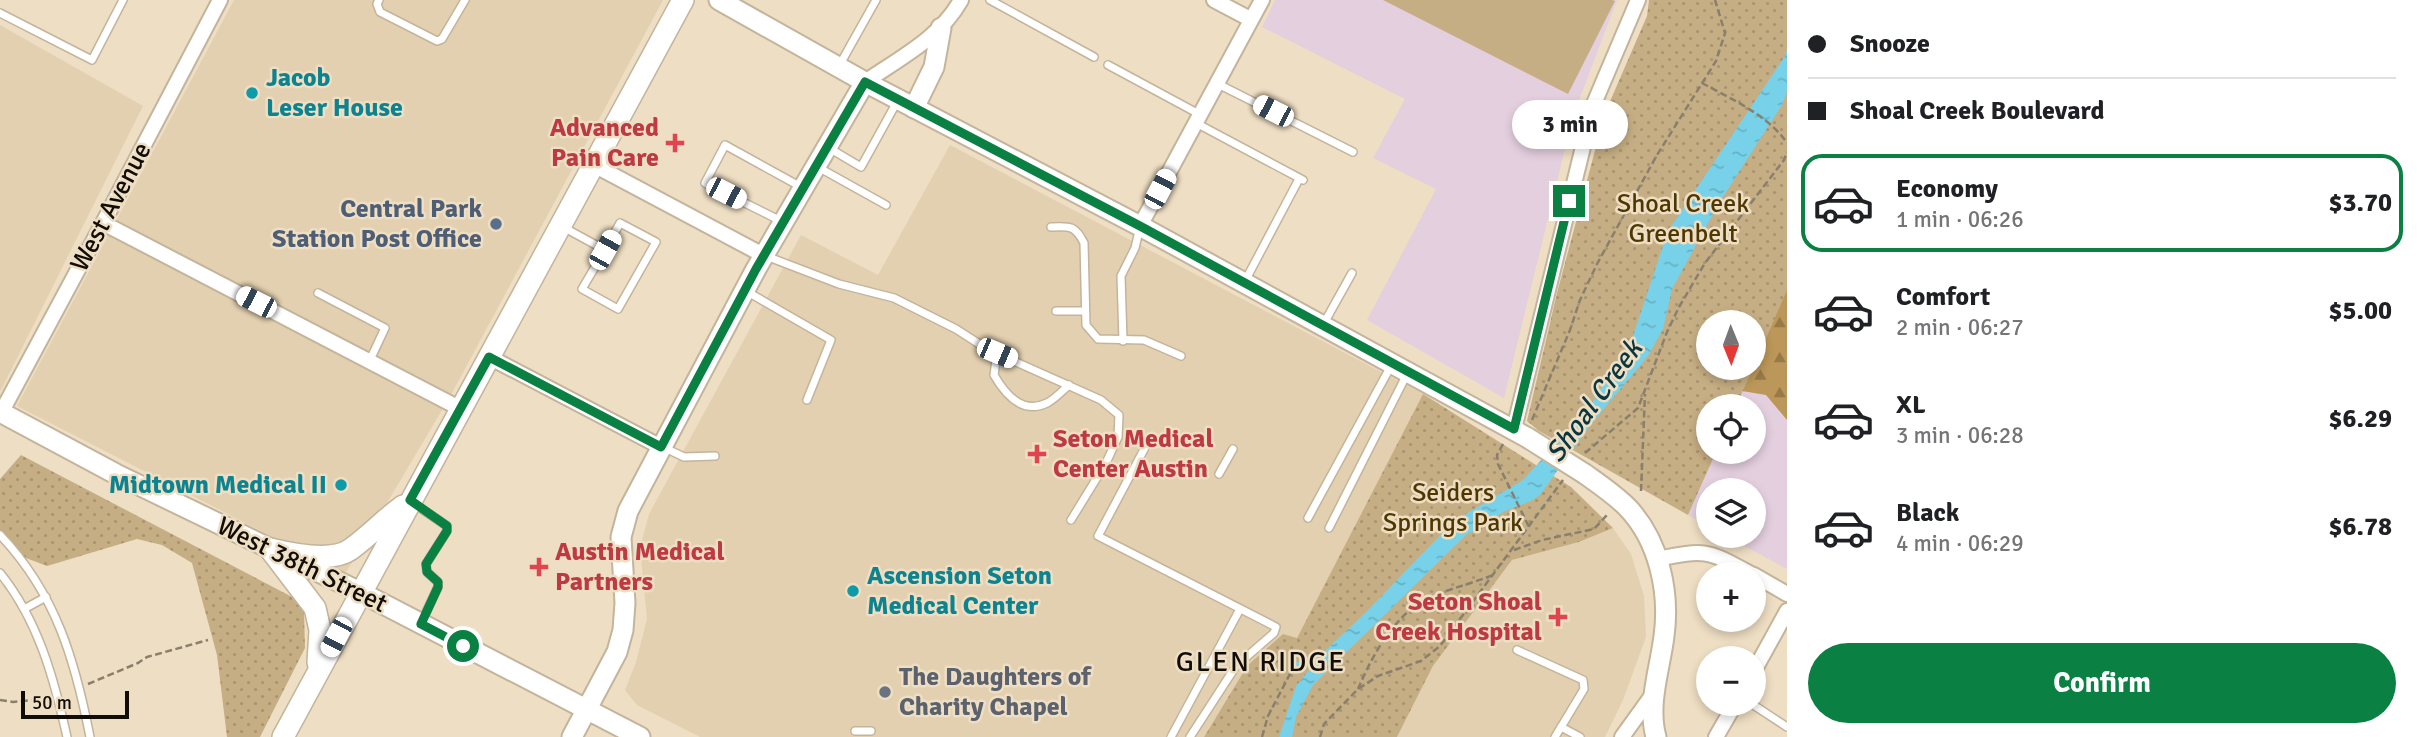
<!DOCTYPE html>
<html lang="en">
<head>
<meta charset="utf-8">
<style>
	body { margin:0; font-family:Signika,sans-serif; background:#f6f6f6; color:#202124; height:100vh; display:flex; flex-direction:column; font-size:26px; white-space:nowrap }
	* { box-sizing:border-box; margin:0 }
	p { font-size:23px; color:#757577 }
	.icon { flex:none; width:38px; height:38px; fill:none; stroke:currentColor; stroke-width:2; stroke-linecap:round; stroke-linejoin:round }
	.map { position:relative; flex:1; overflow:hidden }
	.drawer { display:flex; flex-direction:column; background:#fff; width:630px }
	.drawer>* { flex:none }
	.top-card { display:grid; align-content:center; height:154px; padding:0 21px; background:#fff }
	.needle { width:46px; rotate:179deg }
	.tools { position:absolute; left:1696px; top:310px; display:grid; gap:14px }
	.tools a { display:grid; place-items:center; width:70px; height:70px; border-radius:50%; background:#fff; box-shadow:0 4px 10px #0003; font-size:35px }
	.scale { position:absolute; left:21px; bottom:18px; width:108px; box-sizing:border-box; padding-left:7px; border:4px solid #110c04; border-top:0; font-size:19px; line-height:24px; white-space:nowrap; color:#110c04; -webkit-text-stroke:5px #eedec3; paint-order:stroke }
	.end { position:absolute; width:32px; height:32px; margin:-16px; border:9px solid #0b8043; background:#fff; box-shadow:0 0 0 4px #fff }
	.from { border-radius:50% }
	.bubble { position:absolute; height:49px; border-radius:24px; background:#fff; box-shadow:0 4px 10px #0003; font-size:23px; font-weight:700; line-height:49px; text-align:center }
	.car { position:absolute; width:21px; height:42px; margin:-21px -10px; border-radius:9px; box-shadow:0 0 5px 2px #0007; background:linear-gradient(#fff 24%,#345 0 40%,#fff 0 76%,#345 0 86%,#fff 0) }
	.top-card b { display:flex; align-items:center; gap:24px; height:66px; font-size:26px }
	.top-card b+b { border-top:2px solid #e0e0e0 }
	.top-card i { width:18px; height:18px; background:#202124 }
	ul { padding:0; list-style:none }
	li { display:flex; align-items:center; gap:21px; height:98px; margin:0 14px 10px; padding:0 7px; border:4px solid transparent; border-radius:21px }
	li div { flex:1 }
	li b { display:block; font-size:26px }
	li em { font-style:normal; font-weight:700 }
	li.current { border-color:#0b8043 }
	li>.icon { width:63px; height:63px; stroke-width:1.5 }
	.button { display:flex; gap:14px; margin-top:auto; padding:14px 21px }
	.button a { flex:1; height:80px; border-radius:42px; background:#0b8043; color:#fff; font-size:28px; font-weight:700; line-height:80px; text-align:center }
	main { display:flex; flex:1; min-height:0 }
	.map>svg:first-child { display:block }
	.built { fill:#e3d0b0 }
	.education { fill:#e4cfdf }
	.grass { fill:#c6ae84 }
	.forest { fill:url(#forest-firs) }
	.park { fill:url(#park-dots) }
	.water { fill:url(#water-ripples) }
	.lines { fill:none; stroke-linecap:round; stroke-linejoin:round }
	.stream { stroke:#77d1e8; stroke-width:4.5 }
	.lane-casing { stroke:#c3b49b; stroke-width:10 }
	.street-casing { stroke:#c3b49b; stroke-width:18 }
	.secondary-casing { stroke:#c3b49b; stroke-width:23 }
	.primary-casing { stroke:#c3b49b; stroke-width:24 }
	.path { stroke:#8a7f6c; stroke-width:2.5; stroke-dasharray:7 3.5; stroke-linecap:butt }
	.lane { stroke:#fff; stroke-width:7 }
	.street { stroke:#fff; stroke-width:14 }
	.secondary { stroke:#fff; stroke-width:19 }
	.primary { stroke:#fff; stroke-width:21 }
	.secondary-bridge-casing { stroke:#c3b49b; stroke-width:23; stroke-linecap:butt }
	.secondary-bridge { stroke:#fff; stroke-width:19 }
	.route { stroke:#0b8043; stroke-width:9 }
	.culture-dot { fill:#0f9aa8; stroke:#eedec3; stroke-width:2.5 }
	.health-dot { fill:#e0444e; stroke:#eedec3; stroke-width:2.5 }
	.service-dot { fill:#5c6f8a; stroke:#eedec3; stroke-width:2.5 }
	.worship-dot { fill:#6b7280; stroke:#eedec3; stroke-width:2.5 }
	.labels { text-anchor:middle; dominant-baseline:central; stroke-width:5; stroke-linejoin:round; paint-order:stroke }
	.culture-label { font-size:26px; font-weight:bold; fill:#0d838f; stroke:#eedec3; text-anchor:start }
	.health-label { font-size:26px; font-weight:bold; fill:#be3a42; stroke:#eedec3; text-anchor:end }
	.park-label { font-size:26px; fill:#4e3700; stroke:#eedec3 }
	.street-label { font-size:26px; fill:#110c04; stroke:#eedec3 }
	.service-label { font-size:26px; font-weight:bold; fill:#4e5e75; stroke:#eedec3; text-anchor:end }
	.worship-label { font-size:26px; font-weight:bold; fill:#5b616d; stroke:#eedec3; text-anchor:start }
	.water-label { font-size:28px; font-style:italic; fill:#0a363f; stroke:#eedec3 }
	.neighbourhood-label { font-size:28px; letter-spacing:2px; fill:#110c04; stroke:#eedec3 }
</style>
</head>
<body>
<main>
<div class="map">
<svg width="1787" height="737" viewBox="0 0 1787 737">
	<defs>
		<pattern id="forest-firs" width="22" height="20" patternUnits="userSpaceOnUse" patternTransform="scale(1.75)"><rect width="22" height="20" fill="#bb9859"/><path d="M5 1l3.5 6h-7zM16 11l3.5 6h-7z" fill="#977a47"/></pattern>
		<pattern id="park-dots" width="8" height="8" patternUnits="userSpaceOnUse" patternTransform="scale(1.75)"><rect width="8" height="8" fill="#c6ae84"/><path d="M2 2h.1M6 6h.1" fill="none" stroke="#a99470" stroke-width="1.8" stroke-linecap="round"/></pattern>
		<pattern id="water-ripples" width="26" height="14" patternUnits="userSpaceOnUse" patternTransform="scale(1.75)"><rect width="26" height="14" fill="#77d1e8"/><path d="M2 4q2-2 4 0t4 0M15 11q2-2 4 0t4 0" fill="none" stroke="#66b2c5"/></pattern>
	</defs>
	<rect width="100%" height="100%" fill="#eedec3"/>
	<!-- built -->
	<g class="built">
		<path d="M234 0H663L452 393 345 574 17 406Z"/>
		<path d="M0 25 143 106 0 392Z"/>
		<path d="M950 145 1423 394 1297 638 1247 666 1204 737H700L637 705 625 690 636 662 647 619 640 548 649 514 801 235 878 275Z"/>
		<path d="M1613 528 1631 554 1644 596 1646 637 1623 700 1605 737H1397L1433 666 1512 560 1579 542Z"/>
	</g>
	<!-- education -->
	<g class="education">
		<path d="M1275 0H1617L1573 116 1504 398 1367 320 1436 189 1373 158 1405 99 1262 27Z"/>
		<path d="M1787 290V569L1726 536H1754V490H1708V526L1688 515 1716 452H1754V406H1736Z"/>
	</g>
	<!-- grass -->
	<path class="grass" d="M1383 0H1612L1615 1 1568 94Z"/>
	<!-- forest -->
	<path class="forest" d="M1787 288V420L1766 395 1742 391Z"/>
	<!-- park -->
	<g class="park">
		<path d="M1649 0H1787V290L1754 366V322H1708V368H1753L1736 406H1708V452H1716L1688 515 1539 431 1527 421 1557 293 1605 113 1647 16Z"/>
		<path d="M1423 394 1571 487 1613 528 1579 542 1512 560 1433 666 1397 737H1204L1247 666 1283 634 1297 638Z"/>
		<path d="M21 455 294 598 304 612 305 648 260 737H227L217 655 192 563 162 545 137 539 47 566 18 555 0 530V479Z"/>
	</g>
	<!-- water -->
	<path class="water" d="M1787 50V92L1782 105 1719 203 1672 289 1663 329 1648 356 1588 428 1540 495 1531 501 1505 511 1466 535 1313 685 1296 717 1292 737H1279L1296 686 1324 652 1366 612 1454 521 1523 480 1590 406 1633 336 1668 231 1785 56Z"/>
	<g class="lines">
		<!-- stream -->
		<path class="stream" d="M1291 665 1321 660"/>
		<defs>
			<g id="lane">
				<path d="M379 0 377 4 380 12 437 41 442 39 465 0"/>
				<path d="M990 0 1094 57"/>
				<path d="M0 13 92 60 123 0"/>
				<path d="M1108 65 1199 114"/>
				<path d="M839 66 876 0"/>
				<path d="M1216 83 1353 152"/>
				<path d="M1196 123 1303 180"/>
				<path d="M829 148 861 167 898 100"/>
				<path d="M816 166 886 205"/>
				<path d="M781 221 705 183 725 145 803 188"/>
				<path d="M563 227 605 250 582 289 618 309 656 242 620 223 605 250"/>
				<path d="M1051 227C1069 226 1075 225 1084 243L1086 325 1098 339 1144 340 1181 356"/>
				<path d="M766 256 839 284 894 298 956 329 987 349 1101 400 1119 415 1118 437 1106 463 1071 520"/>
				<path d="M1244 283 1299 179"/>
				<path d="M746 291 831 340 807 400"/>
				<path d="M318 293 385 328 369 362"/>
				<path d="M1056 311H1085"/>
				<path d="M1323 325 1352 273"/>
				<path d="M1123 341 1121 276 1135 248 1140 227"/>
				<path d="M997 353 994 375C1005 394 1022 415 1047 403 1055 399 1062 391 1069 385"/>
				<path d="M1149 440 1098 536 1276 627 1274 633 1236 666 1190 737"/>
				<path d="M665 448 684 457 715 456"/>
				<path d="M1219 474 1233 449"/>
				<path d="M413 503 447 526V531L426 564 427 572 438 582V587L421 623"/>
				<path d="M1308 518 1392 364"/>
				<path d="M1329 528 1408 372"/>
				<path d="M0 535C56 594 75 660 90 737"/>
				<path d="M0 573C38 620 54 678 67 737"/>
				<path d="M24 609 46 597"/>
				<path d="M1517 650 1583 680 1584 689 1555 737"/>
				<path d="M1752 704 1787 727"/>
				<path d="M1561 727 1580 737"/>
				<path d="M855 731H871"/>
				<path d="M1171 737 1240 609"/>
			</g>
			<g id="street">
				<path d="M1214 0 1250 19"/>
				<path d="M865 82C900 58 940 38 961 0"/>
				<path d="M592 164 765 256"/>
				<path d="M103 223 461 409"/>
				<path d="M1140 226 1262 0"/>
				<path d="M489 357 661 447"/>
				<path d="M1 413 103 223 220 0"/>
				<path d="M1514 429 1593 106 1638 0"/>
				<path d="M1657 559C1707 549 1707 550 1751 574"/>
				<path d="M1754 575 1787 594"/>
				<path d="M1754 671 1787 611"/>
				<path d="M1622 737 1653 694"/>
				<path d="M1716 737 1735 704"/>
			</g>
			<g id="secondary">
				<path d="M719 0 865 82 1140 226 1528 438"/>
				<path d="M914 108 934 67 941 28"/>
				<path d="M0 412 116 474 360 592 640 737"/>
				<path d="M1585 474C1599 484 1614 494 1627 507 1659 540 1670 592 1664 636 1660 669 1647 704 1656 737"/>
				<path d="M572 737 617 652 623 630 625 603 621 537 628 511 756 269 865 82"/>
			</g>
			<g id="primary">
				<path d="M270 549C291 554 332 563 351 549 369 536 385 519 403 506"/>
				<path d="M270 549 315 608 320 630 318 663"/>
				<path d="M283 737 683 0"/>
			</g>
		</defs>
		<!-- lane casing -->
		<use href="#lane" class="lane-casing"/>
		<!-- street casing -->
		<use href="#street" class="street-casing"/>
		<!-- secondary casing -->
		<use href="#secondary" class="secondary-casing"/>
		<!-- primary casing -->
		<use href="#primary" class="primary-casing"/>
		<!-- path -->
		<g class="path">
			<path d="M1702 83C1731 99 1768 115 1787 143"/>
			<path d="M1532 420 1570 330 1580 300 1597 264 1657 155 1716 61 1725 33 1715 0"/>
			<path d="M1503 444 1497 455 1498 464 1529 527"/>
			<path d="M1585 453 1638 408 1667 332 1679 307 1705 263 1784 160 1787 152"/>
			<path d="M1641 491 1645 394"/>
			<path d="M1514 550 1542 540 1594 529 1607 515"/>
			<path d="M88 684 138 663 147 657 208 640"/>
			<path d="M1358 689C1372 656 1393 617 1426 599 1447 589 1471 584 1493 575"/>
			<path d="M0 700 13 702 45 699"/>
			<path d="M1262 737 1268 716 1291 672"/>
			<path d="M1320 737 1324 724 1358 689 1378 676 1421 661 1440 646 1563 480"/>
		</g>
		<!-- lane -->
		<use href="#lane" class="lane"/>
		<!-- street -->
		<use href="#street" class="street"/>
		<!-- secondary -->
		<use href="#secondary" class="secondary"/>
		<!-- primary -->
		<use href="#primary" class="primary"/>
		<defs>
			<path id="secondary-bridge" d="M1528 438 1585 474"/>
		</defs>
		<!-- secondary-bridge casing -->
		<use href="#secondary-bridge" class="secondary-bridge-casing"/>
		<!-- secondary-bridge -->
		<use href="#secondary-bridge" class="secondary-bridge"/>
	</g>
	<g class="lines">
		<!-- route -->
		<path class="route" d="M463 646 421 624 438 587V582L427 572 426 564 447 531V526L410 500 489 357 661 447 756 269 865 82 1140 226 1514 429 1569 201"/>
	</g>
	<!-- markers -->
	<g class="culture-dot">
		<circle cx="252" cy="93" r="7"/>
		<circle cx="341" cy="485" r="7"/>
		<circle cx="853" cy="591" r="7"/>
	</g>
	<g class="health-dot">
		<path d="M671.5 132.5h7v7h7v7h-7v7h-7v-7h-7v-7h7z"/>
		<path d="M1033.5 443.5h7v7h7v7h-7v7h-7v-7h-7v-7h7z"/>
		<path d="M535.5 556.5h7v7h7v7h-7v7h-7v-7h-7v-7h7z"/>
		<path d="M1554.5 606.5h7v7h7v7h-7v7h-7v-7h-7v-7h7z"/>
	</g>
	<circle class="service-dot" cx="496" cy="224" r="7"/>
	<circle class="worship-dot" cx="885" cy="692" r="7"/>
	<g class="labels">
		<!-- culture labels -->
		<g class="culture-label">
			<text x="266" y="78">Jacob<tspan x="266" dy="30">Leser House</tspan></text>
			<text x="327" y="485" text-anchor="end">Midtown Medical II</text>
			<text x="867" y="576">Ascension Seton<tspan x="867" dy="30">Medical Center</tspan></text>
		</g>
		<!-- health labels -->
		<g class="health-label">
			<text x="659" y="128">Advanced<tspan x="659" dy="30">Pain Care</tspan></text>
			<text x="1053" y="439" text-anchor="start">Seton Medical<tspan x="1053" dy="30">Center Austin</tspan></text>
			<text x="555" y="552" text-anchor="start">Austin Medical<tspan x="555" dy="30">Partners</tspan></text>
			<text x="1542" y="602">Seton Shoal<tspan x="1542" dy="30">Creek Hospital</tspan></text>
		</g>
		<!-- park labels -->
		<g class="park-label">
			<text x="1683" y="204">Shoal Creek<tspan x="1683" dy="30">Greenbelt</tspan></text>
			<text x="1453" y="493">Seiders<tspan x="1453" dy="30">Springs Park</tspan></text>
		</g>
		<!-- street labels -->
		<g class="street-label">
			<text transform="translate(111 207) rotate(-62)">West Avenue</text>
			<text transform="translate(302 565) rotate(26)">West 38th Street</text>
		</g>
		<!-- service labels -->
		<g class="service-label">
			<text x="482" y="209">Central Park<tspan x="482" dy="30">Station Post Office</tspan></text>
		</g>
		<!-- worship labels -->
		<g class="worship-label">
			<text x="899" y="677">The Daughters of<tspan x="899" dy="30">Charity Chapel</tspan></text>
		</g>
		<!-- water labels -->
		<g class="water-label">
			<text transform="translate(1594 401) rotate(-54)">Shoal Creek</text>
		</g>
		<!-- neighbourhood labels -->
		<g class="neighbourhood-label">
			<text x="1261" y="662">GLEN RIDGE</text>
		</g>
	</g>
</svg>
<div class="tools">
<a><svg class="needle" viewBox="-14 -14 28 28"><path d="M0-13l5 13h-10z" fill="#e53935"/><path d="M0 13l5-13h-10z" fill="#757577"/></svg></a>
<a><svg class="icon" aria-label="locate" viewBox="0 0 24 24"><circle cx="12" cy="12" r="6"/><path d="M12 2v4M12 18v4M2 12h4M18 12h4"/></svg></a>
<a><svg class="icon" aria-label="layers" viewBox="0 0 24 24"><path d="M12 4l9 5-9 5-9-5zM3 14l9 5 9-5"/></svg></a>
<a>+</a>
<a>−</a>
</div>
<div class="scale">50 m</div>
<i class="end from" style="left:463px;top:646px"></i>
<i class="end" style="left:1569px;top:201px"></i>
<div class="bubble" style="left:1512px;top:100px;width:116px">3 min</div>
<i class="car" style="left:1273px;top:111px;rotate:297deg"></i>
<i class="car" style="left:1160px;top:189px;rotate:28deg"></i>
<i class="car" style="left:726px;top:193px;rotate:117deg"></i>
<i class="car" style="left:605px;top:250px;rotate:29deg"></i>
<i class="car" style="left:256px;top:302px;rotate:297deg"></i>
<i class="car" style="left:997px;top:353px;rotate:113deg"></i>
<i class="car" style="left:336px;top:637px;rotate:208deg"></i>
</div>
<section class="drawer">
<div class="top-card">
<b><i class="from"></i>Snooze</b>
<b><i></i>Shoal Creek Boulevard</b>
</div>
<ul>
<li class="current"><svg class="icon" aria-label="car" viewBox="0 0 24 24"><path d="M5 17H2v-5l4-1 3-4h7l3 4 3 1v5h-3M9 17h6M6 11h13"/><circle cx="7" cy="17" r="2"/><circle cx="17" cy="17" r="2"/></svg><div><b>Economy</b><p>1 min · 06:26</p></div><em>$3.70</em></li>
<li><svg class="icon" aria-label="car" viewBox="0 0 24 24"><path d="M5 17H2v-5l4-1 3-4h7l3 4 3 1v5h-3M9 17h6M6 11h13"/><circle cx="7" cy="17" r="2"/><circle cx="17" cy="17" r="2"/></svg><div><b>Comfort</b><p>2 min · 06:27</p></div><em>$5.00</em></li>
<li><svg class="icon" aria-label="car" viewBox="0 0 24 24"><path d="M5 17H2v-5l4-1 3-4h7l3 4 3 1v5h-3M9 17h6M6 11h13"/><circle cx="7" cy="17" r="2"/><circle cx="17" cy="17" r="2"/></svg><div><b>XL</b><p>3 min · 06:28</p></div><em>$6.29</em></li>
<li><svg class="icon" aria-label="car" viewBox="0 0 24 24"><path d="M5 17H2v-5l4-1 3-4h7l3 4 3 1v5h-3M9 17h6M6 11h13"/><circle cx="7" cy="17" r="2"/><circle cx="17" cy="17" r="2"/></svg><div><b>Black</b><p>4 min · 06:29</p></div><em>$6.78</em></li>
</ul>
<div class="button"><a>Confirm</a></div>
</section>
</main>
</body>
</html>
